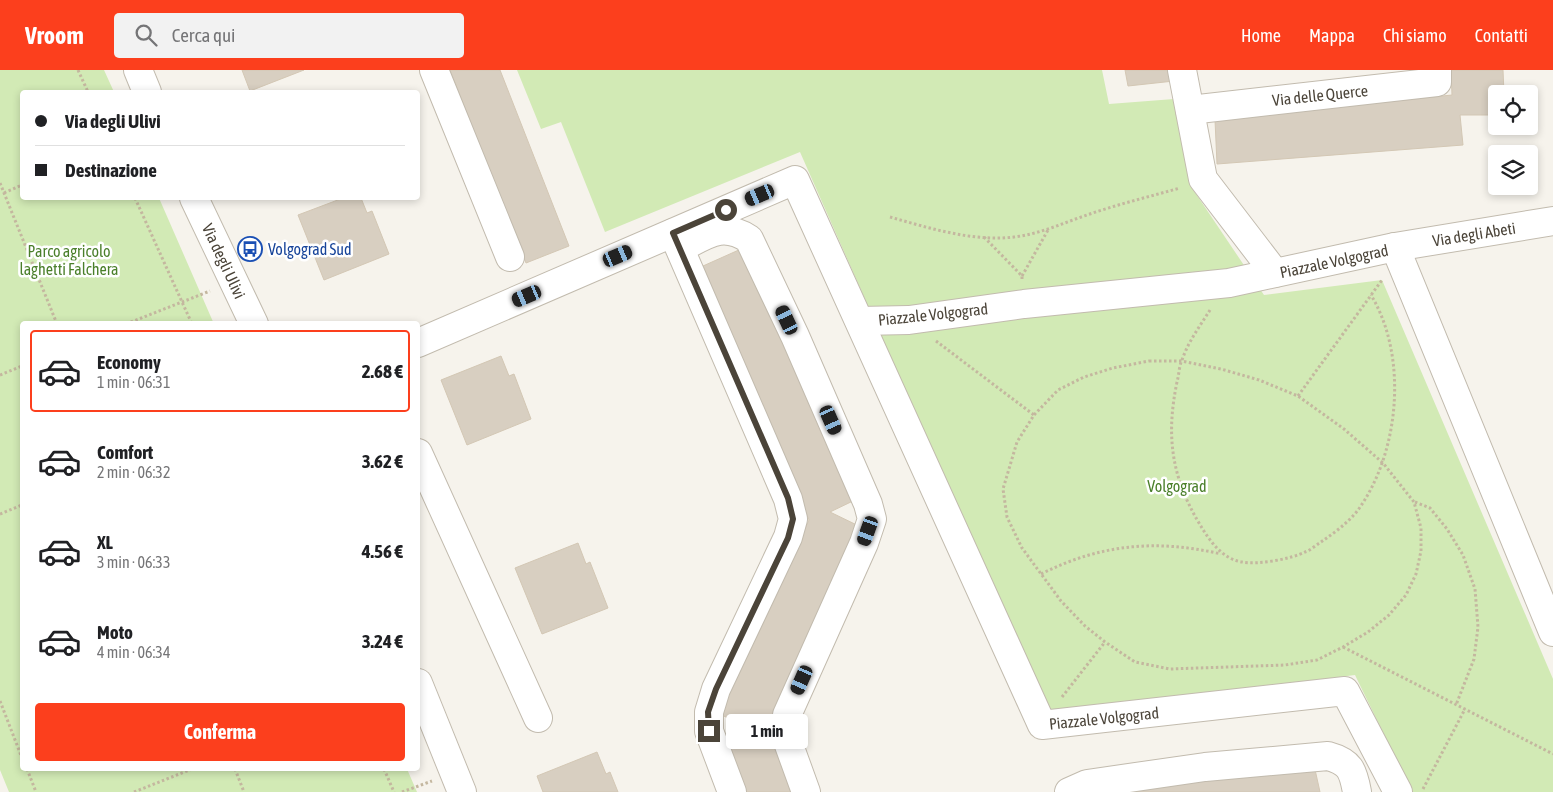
<!DOCTYPE html>
<html lang="it">
<head>
<meta charset="utf-8">
<style>
	body { margin:0; font-family:"Asap Condensed",sans-serif; background:#f2f2f2; color:#202124; height:100vh; display:flex; flex-direction:column; font-size:19px; white-space:nowrap }
	* { box-sizing:border-box; margin:0 }
	p { font-size:16px; color:#757577 }
	.icon { flex:none; width:28px; height:28px; fill:none; stroke:currentColor; stroke-width:2; stroke-linecap:round; stroke-linejoin:round }
	.map { position:relative; flex:1; overflow:hidden }
	.sheet { position:absolute; left:20px; top:251px; width:400px; height:450px; display:flex; flex-direction:column; background:#fff; border-radius:5px; box-shadow:0 2px 8px #0003 }
	.sheet>* { flex:none }
	.guide { position:absolute; left:20px; top:20px; width:400px; height:110px; border-radius:5px; box-shadow:0 2px 8px #0003; display:grid; align-content:center; height:110px; padding:0 15px; background:#fff }
	.tools { position:absolute; left:1488px; top:15px; display:grid; gap:10px }
	.tools a { display:grid; place-items:center; width:50px; height:50px; border-radius:5px; background:#fff; box-shadow:0 2px 8px #0003; font-size:25px }
	.end { position:absolute; width:22px; height:22px; margin:-11px; border:6px solid #4b4439; background:#fff; box-shadow:0 0 0 2px #fff }
	.from { border-radius:50% }
	.bubble { position:absolute; height:35px; border-radius:5px; background:#fff; box-shadow:0 2px 8px #0003; font-size:16px; font-weight:700; line-height:35px; text-align:center }
	.car { position:absolute; width:15px; height:30px; margin:-15px -8px; border-radius:6px; box-shadow:0 0 4px 1px #0007; background:linear-gradient(#222 24%,#8ab4d8 0 40%,#222 0 76%,#8ab4d8 0 86%,#222 0) }
	.guide b { display:flex; align-items:center; gap:18px; height:48px; font-size:19px }
	.guide b+b { border-top:1px solid #e0e0e0 }
	.guide i { width:12px; height:12px; background:#202124 }
	ul { padding:9px 0 0; list-style:none }
	li { display:flex; align-items:center; gap:15px; height:82px; margin:0 10px 8px; padding:0 5px; border:2px solid transparent; border-radius:5px }
	li div { flex:1 }
	li b { display:block; font-size:19px }
	li em { font-style:normal; font-weight:700 }
	li.selected { border-color:#fc3f1d }
	li>.icon { width:45px; height:45px; stroke-width:1.5 }
	.button { display:flex; gap:10px; margin-top:auto; padding:10px 15px }
	.button a { flex:1; height:58px; border-radius:5px; background:#fc3f1d; color:#fff; font-size:20px; font-weight:700; line-height:58px; text-align:center }
	header { display:flex; align-items:center; gap:30px; box-sizing:border-box; height:70px; padding:0 25px; background:#fc3f1d; color:#fff }
	header strong { font-size:24px }
	nav { display:flex; gap:28px; margin-inline-start:auto; font-size:18px }
	.search { width:350px; height:45px; background:#f2f2f2; display:flex; align-items:center; gap:12px; box-sizing:border-box; padding:0 18px; border-radius:5px; color:#757577; font-size:19px }
	.map>svg:first-child { display:block }
	.green { fill:#d2eab5 }
	.building { fill:#d8cfc1; stroke:#d3c7b4 }
	.lines { fill:none; stroke-linecap:round; stroke-linejoin:round }
	.minor-casing { stroke:#c2bbae; stroke-width:30 }
	.path { stroke:#c4b79f; stroke-width:3; stroke-dasharray:2.5 2.5; stroke-linecap:butt }
	.minor { stroke:#fff; stroke-width:28 }
	.route { stroke:#4b4439; stroke-width:6 }
	.labels { text-anchor:middle; dominant-baseline:central; stroke-width:5; stroke-linejoin:round; paint-order:stroke }
	.street-label { font-size:16px; fill:#4b4439; stroke:#fff }
	.transit-label { font-size:16px; fill:#164399; stroke:#fff; text-anchor:start }
	.park-label { font-size:16px; fill:#4a7f2a; stroke:#fff }
</style>
</head>
<body>
<header>
<strong>Vroom</strong>
<div class="search"><svg class="icon" aria-label="search" viewBox="0 0 24 24"><circle cx="10" cy="10" r="6"/><path d="M15 15l6 6"/></svg>Cerca qui</div>
<nav><a>Home</a><a>Mappa</a><a>Chi siamo</a><a>Contatti</a></nav>
</header>
<div class="map">
<svg width="1553" height="722" viewBox="0 0 1553 722">
	<rect width="100%" height="100%" fill="#f6f3ec"/>
	<!-- green -->
	<g class="green">
		<path d="M0 0H104L114 22H22V128H159L214 254H22V699H407L417 722H9L0 700Z"/>
		<path d="M517 0H1102L1109 34 1174 29 1190 115 1264 225 1382 210 1553 609V722H1412L1355 605 1048 644 800 82 605 162 561 52 541 59Z"/>
	</g>
	<!-- building -->
	<g class="building">
		<path d="M242 0H304L250 21Z"/>
		<path d="M450 0H500L569 176 526 193Z"/>
		<path d="M1125 0H1172L1174 11 1128 16Z"/>
		<path d="M1451 0H1503L1504 24H1496V45H1460L1463 75 1217 94 1215 50 1452 25Z"/>
		<path d="M343 128H361L367 143 372 141 389 184 324 210 298 145Z"/>
		<path d="M741 179 855 430 830 442 863 458 769 654 796 722H746L727 674 755 662 718 643 809 450 703 196Z"/>
		<path d="M501 286 509 306 514 304 531 349 467 375 441 310Z"/>
		<path d="M578 473 586 494 590 492 608 538 542 564 515 498Z"/>
		<path d="M597 682 606 704 610 702 618 722H543L537 706Z"/>
		<path d="M1314 695 1320 722H1108Z"/>
	</g>
	<g class="lines">
		<defs>
			<g id="minor">
				<path d="M138 0 147 22"/>
				<path d="M434 0 510 187"/>
				<path d="M1182 0 1203 109 1275 203"/>
				<path d="M1190 40 1437 12V0"/>
				<path d="M194 128 254 254"/>
				<path d="M673 163 788 429 793 449 788 467 716 619 709 642V661L732 722"/>
				<path d="M690 173C712 161 726 154 749 169L795 266 868 434 872 449 864 473 787 645 785 664 806 722"/>
				<path d="M1395 177 1553 562"/>
				<path d="M860 251 909 250 1024 234 1229 213 1395 177 1553 151"/>
				<path d="M418 273 795 110 1042 655 1345 621 1398 722"/>
				<path d="M418 383 538 648"/>
				<path d="M418 613 462 722"/>
				<path d="M1069 722 1087 714 1205 697 1328 686C1350 692 1353 700 1357 722"/>
			</g>
		</defs>
		<!-- minor casing -->
		<use href="#minor" class="minor-casing"/>
		<!-- path -->
		<g class="path">
			<path d="M78 0 88 22"/>
			<path d="M0 113 57 254"/>
			<path d="M4 123 22 115"/>
			<path d="M135 128 192 254"/>
			<path d="M890 147C929 158 973 172 1014 167 1039 164 1061 154 1084 146 1115 135 1148 127 1180 118"/>
			<path d="M984 167 1022 206V211"/>
			<path d="M1022 206 1048 160"/>
			<path d="M1210 240C1200 256 1188 272 1182 290 1179 296 1179 305 1177 312 1166 365 1171 406 1199 453 1209 470 1222 489 1242 492 1258 495 1291 489 1305 482 1311 480 1316 475 1321 472 1334 463 1348 453 1358 440 1400 382 1408 286 1371 225"/>
			<path d="M126 254 210 221"/>
			<path d="M936 271 1034 345"/>
			<path d="M1149 291H1181L1221 299 1259 310 1298 326 1344 359 1383 393 1414 432 1421 458V481L1416 504 1406 525 1389 545 1368 562 1343 577 1317 590 1285 595 1170 599 1135 592 1105 572 1085 556 1061 531 1022 478 1007 447 1003 419 1017 372 1034 345 1058 320 1084 307 1113 298Z"/>
			<path d="M0 305 22 296"/>
			<path d="M1298 326 1382 210"/>
			<path d="M1415 432 1430 438 1447 459 1463 485 1475 519 1478 557 1474 589 1456 635"/>
			<path d="M0 444 22 435"/>
			<path d="M1041 504C1101 474 1156 469 1221 484"/>
			<path d="M1343 577 1553 684"/>
			<path d="M1062 627 1105 572"/>
			<path d="M0 631 22 688"/>
			<path d="M27 699 36 722"/>
			<path d="M235 699 244 722"/>
			<path d="M384 699 394 722"/>
			<path d="M1423 719 1465 639"/>
			<path d="M134 722 192 699"/>
			<path d="M402 722 432 711"/>
		</g>
		<!-- minor -->
		<use href="#minor" class="minor"/>
	</g>
	<g class="lines">
		<!-- route -->
		<path class="route" d="M709 661 708 642 716 619 788 468 793 449 788 428 673 163 726 140"/>
	</g>
	<!-- icons -->
	<defs>
		<symbol id="bus-ring" viewBox="-11 -11 22 22"><circle r="9.5" fill="#fff" stroke="#1a4fb4" stroke-width="1.5"/><path d="M-5-6H5V4H4V6H2V4H-2V6H-4V4H-5ZM-3.5-4V0h7V-4ZM-3.5 1.2v1.5H-2V1.2ZM2 1.2v1.5H3.5V1.2Z" fill="#1a4fb4"/></symbol>
	</defs>
	<g fill-rule="evenodd">
		<use href="#bus-ring" x="236" y="165" width="28" height="28"/>
	</g>
	<g class="labels">
		<!-- street labels -->
		<g class="street-label">
			<text transform="translate(1320 25) rotate(-6)">Via delle Querce</text>
			<text transform="translate(1474 164) rotate(-9)">Via degli Abeti</text>
			<text transform="translate(224 191) rotate(65)">Via degli Ulivi</text>
			<text transform="translate(1334 191) rotate(-12)">Piazzale Volgograd</text>
			<text transform="translate(933 244) rotate(-6)">Piazzale Volgograd</text>
			<text transform="translate(1104 648) rotate(-6)">Piazzale Volgograd</text>
		</g>
		<!-- transit labels -->
		<g class="transit-label">
			<text x="268" y="179">Volgograd Sud</text>
		</g>
		<!-- park labels -->
		<g class="park-label">
			<text x="69" y="181">Parco agricolo<tspan x="69" dy="18">laghetti Falchera</tspan></text>
			<text x="1177" y="416">Volgograd</text>
		</g>
	</g>
</svg>
<div class="tools">
<a><svg class="icon" aria-label="locate" viewBox="0 0 24 24"><circle cx="12" cy="12" r="6"/><path d="M12 2v4M12 18v4M2 12h4M18 12h4"/></svg></a>
<a><svg class="icon" aria-label="layers" viewBox="0 0 24 24"><path d="M12 4l9 5-9 5-9-5zM3 14l9 5 9-5"/></svg></a>
</div>
<i class="end from" style="left:726px;top:140px"></i>
<i class="end" style="left:709px;top:661px"></i>
<div class="bubble" style="left:726px;top:644px;width:82px">1 min</div>
<i class="car" style="left:760px;top:125px;rotate:247deg"></i>
<i class="car" style="left:618px;top:186px;rotate:67deg"></i>
<i class="car" style="left:527px;top:226px;rotate:247deg"></i>
<i class="car" style="left:787px;top:250px;rotate:335deg"></i>
<i class="car" style="left:831px;top:350px;rotate:156deg"></i>
<i class="car" style="left:868px;top:461px;rotate:200deg"></i>
<i class="car" style="left:802px;top:610px;rotate:204deg"></i>
<div class="guide">
<b><i class="from"></i>Via degli Ulivi</b>
<b><i></i>Destinazione</b>
</div>
<section class="sheet">
<ul>
<li class="selected"><svg class="icon" aria-label="car" viewBox="0 0 24 24"><path d="M5 17H2v-5l4-1 3-4h7l3 4 3 1v5h-3M9 17h6M6 11h13"/><circle cx="7" cy="17" r="2"/><circle cx="17" cy="17" r="2"/></svg><div><b>Economy</b><p>1 min · 06:31</p></div><em>2.68 €</em></li>
<li><svg class="icon" aria-label="car" viewBox="0 0 24 24"><path d="M5 17H2v-5l4-1 3-4h7l3 4 3 1v5h-3M9 17h6M6 11h13"/><circle cx="7" cy="17" r="2"/><circle cx="17" cy="17" r="2"/></svg><div><b>Comfort</b><p>2 min · 06:32</p></div><em>3.62 €</em></li>
<li><svg class="icon" aria-label="car" viewBox="0 0 24 24"><path d="M5 17H2v-5l4-1 3-4h7l3 4 3 1v5h-3M9 17h6M6 11h13"/><circle cx="7" cy="17" r="2"/><circle cx="17" cy="17" r="2"/></svg><div><b>XL</b><p>3 min · 06:33</p></div><em>4.56 €</em></li>
<li><svg class="icon" aria-label="car" viewBox="0 0 24 24"><path d="M5 17H2v-5l4-1 3-4h7l3 4 3 1v5h-3M9 17h6M6 11h13"/><circle cx="7" cy="17" r="2"/><circle cx="17" cy="17" r="2"/></svg><div><b>Moto</b><p>4 min · 06:34</p></div><em>3.24 €</em></li>
</ul>
<div class="button"><a>Conferma</a></div>
</section>
</div>
</body>
</html>
